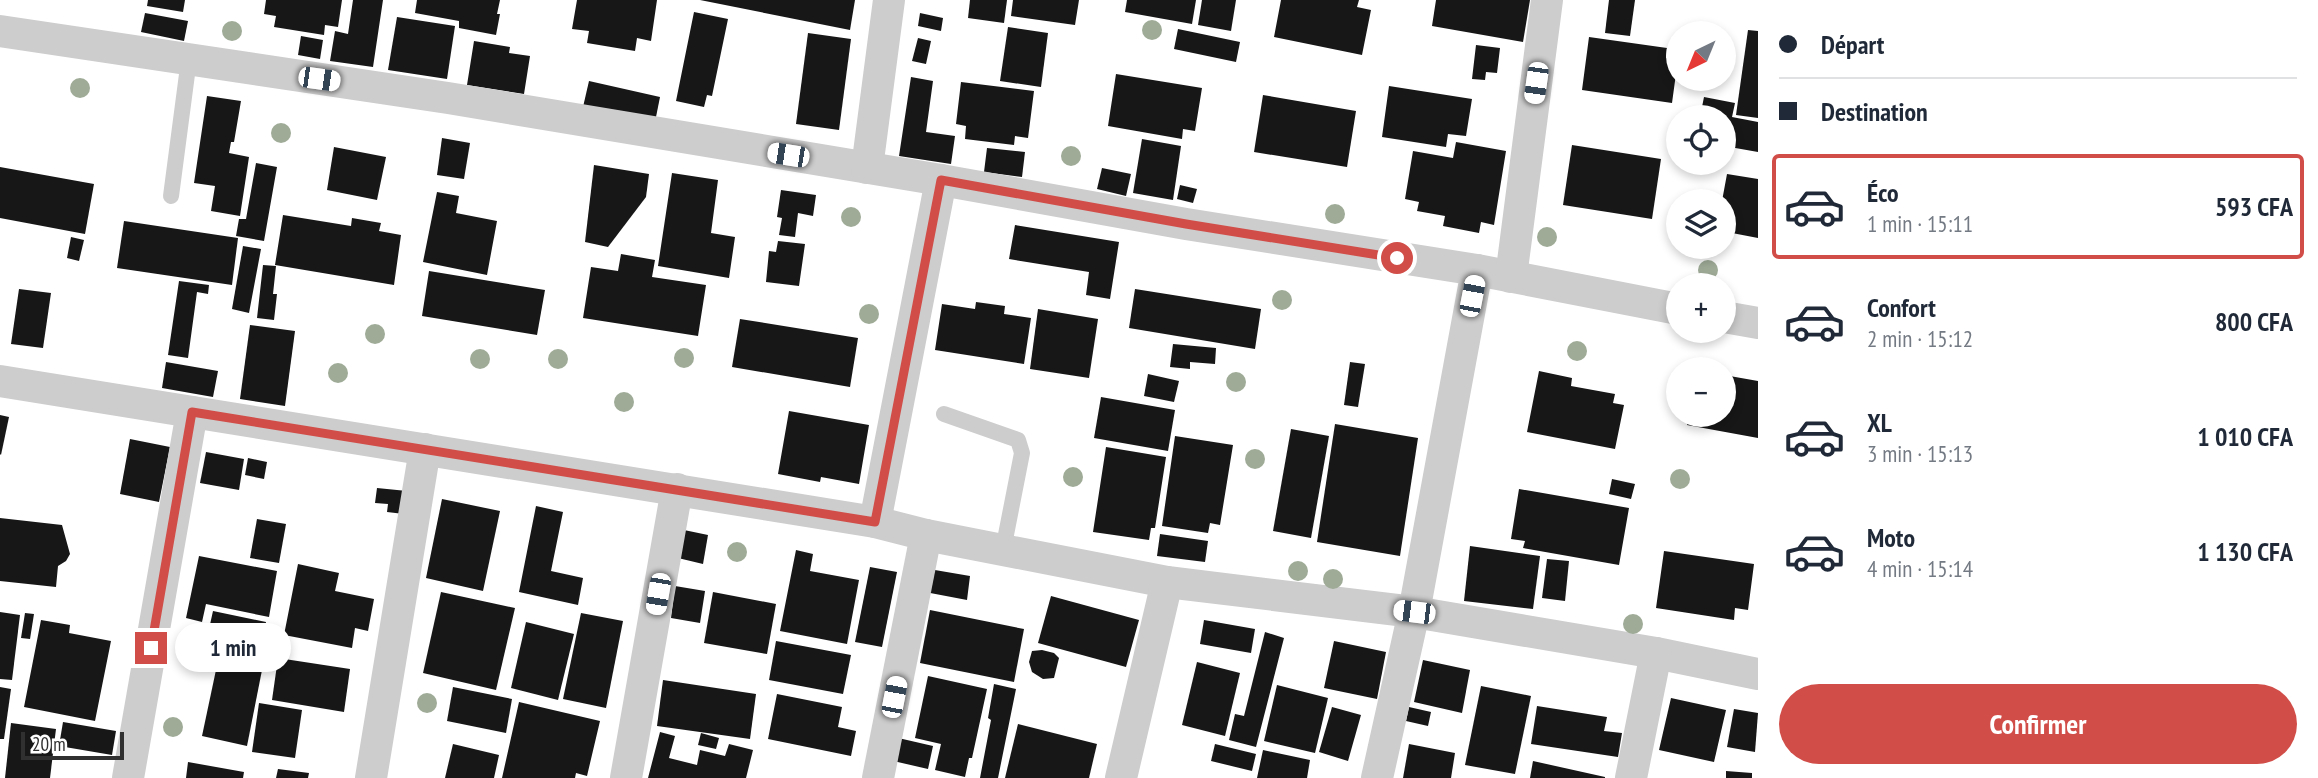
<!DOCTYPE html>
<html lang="fr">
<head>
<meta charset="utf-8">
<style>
	body { margin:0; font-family:"PT Sans Narrow",sans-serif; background:#f6f6f7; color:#1f2937; height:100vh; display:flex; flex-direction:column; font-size:26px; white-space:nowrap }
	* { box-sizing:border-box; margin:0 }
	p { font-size:23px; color:#747a83 }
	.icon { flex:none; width:38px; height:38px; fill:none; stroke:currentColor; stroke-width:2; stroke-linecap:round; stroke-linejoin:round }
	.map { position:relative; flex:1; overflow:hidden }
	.panel { display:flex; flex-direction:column; background:#fff; width:560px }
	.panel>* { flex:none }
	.banner { display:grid; align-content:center; height:154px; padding:0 21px; background:#fff }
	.needle { width:46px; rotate:223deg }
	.buttons { position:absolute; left:1666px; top:21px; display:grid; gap:14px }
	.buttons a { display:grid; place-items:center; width:70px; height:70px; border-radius:50%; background:#fff; box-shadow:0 4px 10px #0003; font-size:35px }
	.scale { position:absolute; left:21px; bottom:18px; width:103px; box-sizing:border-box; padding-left:7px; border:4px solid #303030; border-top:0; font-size:19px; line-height:24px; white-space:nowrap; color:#303030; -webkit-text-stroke:5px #fff; paint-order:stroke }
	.end { position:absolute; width:32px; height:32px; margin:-16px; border:9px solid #d14d48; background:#fff; box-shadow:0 0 0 4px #fff }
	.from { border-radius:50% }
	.bubble { position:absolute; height:49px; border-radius:24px; background:#fff; box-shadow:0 4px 10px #0003; font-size:23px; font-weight:800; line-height:49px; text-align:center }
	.car { position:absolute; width:21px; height:42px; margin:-21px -10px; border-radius:9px; box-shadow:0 0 5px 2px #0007; background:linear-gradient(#fff 24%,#345 0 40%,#fff 0 76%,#345 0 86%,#fff 0) }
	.banner b { display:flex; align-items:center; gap:24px; height:66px; font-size:26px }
	.banner b+b { border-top:2px solid #e0e1e3 }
	.banner i { width:18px; height:18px; background:#1f2937 }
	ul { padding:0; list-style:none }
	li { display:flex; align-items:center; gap:21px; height:105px; margin:0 14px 10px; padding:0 7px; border:4px solid transparent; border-radius:7px }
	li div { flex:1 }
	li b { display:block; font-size:26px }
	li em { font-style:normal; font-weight:800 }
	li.current { border-color:#d14d48 }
	li>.icon { width:63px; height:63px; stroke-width:1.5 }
	.button { display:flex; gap:14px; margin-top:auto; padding:14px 21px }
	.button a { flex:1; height:80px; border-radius:42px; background:#d14d48; color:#fff; font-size:28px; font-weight:800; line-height:80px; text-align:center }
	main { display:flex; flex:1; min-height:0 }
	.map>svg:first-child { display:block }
	.building { fill:#171717 }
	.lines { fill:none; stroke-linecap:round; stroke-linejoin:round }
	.lane { stroke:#cdcdcd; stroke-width:16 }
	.street { stroke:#cdcdcd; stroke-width:32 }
	.tree { fill:#9fab97 }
	.route { stroke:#d14d48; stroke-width:9 }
</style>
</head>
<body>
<main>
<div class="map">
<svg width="1758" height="778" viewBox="0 0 1758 778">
	<rect width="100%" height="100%" fill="#fff"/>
	<!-- building -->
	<g class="building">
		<path d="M148 0H185L183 12 147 6Z"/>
		<path d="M266 0H342L338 27 325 25 324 35 274 27 276 16 264 14Z"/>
		<path d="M353 0H383L373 67 330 61 335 31 348 34Z"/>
		<path d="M417 0H500L497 14H500L496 35 459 28V21L415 13Z"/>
		<path d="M577 0H657L651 41 637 38 635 51 587 43 589 31 572 29Z"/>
		<path d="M700 0H855L850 30Z"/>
		<path d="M970 0H1007L1004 23 968 18Z"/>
		<path d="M1013 0H1079L1075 25 1011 16Z"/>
		<path d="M1127 0H1196L1192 24 1125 12Z"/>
		<path d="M1202 0H1236L1231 31 1198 25Z"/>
		<path d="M1281 0H1359L1357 7 1371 10 1362 55 1274 37Z"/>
		<path d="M1436 0H1530L1523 42 1432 26Z"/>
		<path d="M1609 0H1635L1630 36 1605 33Z"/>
		<path d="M694 12 728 19 712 96 707 95 704 107 676 101Z"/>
		<path d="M145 13 188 21 184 41 141 32Z"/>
		<path d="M920 13 943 18 941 31 918 26Z"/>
		<path d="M397 17 455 26 447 79 388 70Z"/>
		<path d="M1008 27 1048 33 1041 87 1000 81Z"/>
		<path d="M1178 29 1240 42 1236 62 1174 49Z"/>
		<path d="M1748 30 1758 31V118L1736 115Z"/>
		<path d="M808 33 851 39 839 130 796 124Z"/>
		<path d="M301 36 323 40 320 59 298 55Z"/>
		<path d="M1589 37 1667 48 1666 58 1678 59 1672 103 1582 90Z"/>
		<path d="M918 38 931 41 926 64 912 61Z"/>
		<path d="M474 41 510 47 509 53 530 56 524 94 467 85Z"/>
		<path d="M1476 45 1500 48 1497 73 1486 72 1485 80 1472 79Z"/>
		<path d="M1116 74 1202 88 1195 131 1183 129 1182 139 1108 126Z"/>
		<path d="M911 77 933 81 926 132 955 136 951 164 899 156Z"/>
		<path d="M589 81 660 97 655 122 583 107Z"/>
		<path d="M961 82 1034 91 1028 138 1015 136 1014 145 965 139 966 126 956 124Z"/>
		<path d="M1389 86 1472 99 1466 136 1448 134 1446 147 1382 137Z"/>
		<path d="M1263 95 1356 111 1347 167 1254 152Z"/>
		<path d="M207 96 241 101 234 142H231L229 153 249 157 240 216 211 211 215 186 194 183Z"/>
		<path d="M1704 97 1735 103 1732 117 1758 122V152L1724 146V117H1700Z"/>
		<path d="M442 138 470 143 464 179 437 175Z"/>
		<path d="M1142 139 1181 146 1173 200 1133 193Z"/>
		<path d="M1456 142 1506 151 1494 225 1481 222 1479 233 1443 226 1445 216 1417 211 1419 202 1405 199 1413 151 1453 158Z"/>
		<path d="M1572 145 1661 159 1652 219 1563 205Z"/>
		<path d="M334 147 386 157 377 200 327 190Z"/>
		<path d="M987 148 1025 152 1022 177 984 172Z"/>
		<path d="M256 163 277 167 264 241 236 236 239 219H246Z"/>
		<path d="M594 165 649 174 646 197 608 247 585 242Z"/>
		<path d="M0 167 94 184 85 234 0 218Z"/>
		<path d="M1102 168 1131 174 1126 196 1097 189Z"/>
		<path d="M672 173 718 180 711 233 735 237 729 278 658 266Z"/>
		<path d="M1727 174 1758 179V238L1732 233 1734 222 1724 220 1722 201Z"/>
		<path d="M1180 185 1197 189 1193 203 1177 199Z"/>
		<path d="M781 190 816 195 813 216 798 213 795 237 779 235 782 218 777 217Z"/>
		<path d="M437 192 459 196 456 213 497 221 487 275 423 262Z"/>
		<path d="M283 215 351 226 352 218 381 223 379 231 401 235 394 285 275 265Z"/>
		<path d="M124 221 238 238 232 285 117 268Z"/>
		<path d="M1015 225 1119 242 1110 299 1086 295 1089 272 1009 259Z"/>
		<path d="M71 237 84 240 79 261 67 258Z"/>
		<path d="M778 241 805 244 799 286 766 282 769 251 776 252Z"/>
		<path d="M243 246 261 249 249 313 232 309Z"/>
		<path d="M621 254 655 260 652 277 706 285 698 336 583 318 591 267 618 271Z"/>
		<path d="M263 265 276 266 273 294H277L274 320 257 318Z"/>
		<path d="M429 271 545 290 537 335 422 316Z"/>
		<path d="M179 281 209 285 208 294 197 292 188 358 168 355Z"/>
		<path d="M19 289 51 293 43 348 11 344Z"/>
		<path d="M1135 289 1261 309 1255 349 1129 328Z"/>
		<path d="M976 302 1005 306 1004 314 1031 318 1024 364 935 350 942 304 975 309Z"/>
		<path d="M1038 309 1098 319 1089 378 1030 369Z"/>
		<path d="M740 319 858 338 850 387 732 367Z"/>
		<path d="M250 325 295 331 285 406 240 399Z"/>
		<path d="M1173 344 1216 348 1215 364 1190 362V369L1170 367Z"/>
		<path d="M166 362 218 371 213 397 162 388Z"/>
		<path d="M1350 362 1365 364 1358 407 1344 405Z"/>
		<path d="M1539 371 1572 378 1571 386 1615 394 1613 403 1624 405 1615 449 1527 432Z"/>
		<path d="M1148 374 1179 381 1174 402 1144 396Z"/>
		<path d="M1724 375 1758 381V438L1687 425 1689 415H1724Z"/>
		<path d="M1101 397 1175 410 1168 451 1094 438Z"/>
		<path d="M789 411 869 425 859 484 821 477 820 482 778 474Z"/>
		<path d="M0 415 9 417 1 455 0 454Z"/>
		<path d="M1335 424 1418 438 1400 556 1317 542Z"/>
		<path d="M1291 429 1329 436 1311 538 1273 531Z"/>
		<path d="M1175 436 1233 445 1220 525 1210 523 1208 533 1162 526Z"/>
		<path d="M130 439 170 447 159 502 120 494Z"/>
		<path d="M1106 447 1166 457 1155 528H1151L1149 540 1093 532Z"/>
		<path d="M206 452 244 459 239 490 200 483Z"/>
		<path d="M248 458 267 462 264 479 245 475Z"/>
		<path d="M1612 479 1635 484 1631 499 1609 494Z"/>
		<path d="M377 488 407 491 404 514 387 512 388 504 375 503Z"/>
		<path d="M1519 489 1629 508 1619 565 1523 548 1525 541 1511 539Z"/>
		<path d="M442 499 500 511 483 591 426 578Z"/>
		<path d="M536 506 563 512 551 571 583 578 578 605 519 592Z"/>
		<path d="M0 518 62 525 70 554 66 561 58 566 56 587 0 581Z"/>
		<path d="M257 519 286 524 279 563 250 558Z"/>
		<path d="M684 530 708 535 703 564 678 558Z"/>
		<path d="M1160 534 1208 541 1205 562 1157 556Z"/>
		<path d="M1470 546 1540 556 1533 609 1464 601Z"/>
		<path d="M796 550 813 554 810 571 859 580 847 644 780 631Z"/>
		<path d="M1664 551 1754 564 1748 610 1735 608 1734 620 1656 608Z"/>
		<path d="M199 556 277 571 269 617 206 604 202 622 186 618Z"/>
		<path d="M1547 559 1569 561 1565 601 1542 598Z"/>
		<path d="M298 564 339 573 335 591 374 599 368 631 355 628 352 648 284 635Z"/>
		<path d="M870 567 897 572 882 647 855 642Z"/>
		<path d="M929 569 970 576 967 600 925 592Z"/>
		<path d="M675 586 705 591 700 623 671 618Z"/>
		<path d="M441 592 515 608 496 690 423 673Z"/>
		<path d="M713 592 776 604 767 654 704 643Z"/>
		<path d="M1051 596 1139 620 1126 667 1038 643Z"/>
		<path d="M930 610 1024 629 1014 682 920 663Z"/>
		<path d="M213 611 266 622 264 637 272 638 270 653 240 647 242 636 209 629Z"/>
		<path d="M0 612 20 615 12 680 0 679Z"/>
		<path d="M25 613 34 614 30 639 21 638Z"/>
		<path d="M581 613 623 621 606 708 563 699Z"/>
		<path d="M41 620 70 625 69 633 111 641 95 721 24 707Z"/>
		<path d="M1204 620 1255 629 1251 653 1200 644Z"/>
		<path d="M526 622 574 634 558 700 511 688Z"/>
		<path d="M1265 632 1284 638 1256 747 1229 740 1235 714 1244 716Z"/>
		<path d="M776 641 851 655 843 694 769 680Z"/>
		<path d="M1334 641 1386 652 1377 699 1324 688Z"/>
		<path d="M1042 650 1054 653 1059 658 1054 678 1043 679 1032 672 1029 662 1032 651Z"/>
		<path d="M220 651 264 660 247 746 202 736Z"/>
		<path d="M278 658 350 669 344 712 272 700Z"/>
		<path d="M1423 660 1470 670 1462 713 1414 702Z"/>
		<path d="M1197 662 1240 673 1225 736 1182 725Z"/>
		<path d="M928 676 987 689 972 758H969L965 777 935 770 941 744 915 738Z"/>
		<path d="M663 680 756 694 750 739 657 726Z"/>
		<path d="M994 684 1016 689 998 778H980L991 720 988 718Z"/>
		<path d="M1277 685 1328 698 1315 753 1264 741Z"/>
		<path d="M1481 686 1531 696 1515 774 1465 765Z"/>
		<path d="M0 687 11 689 4 739H0Z"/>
		<path d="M453 687 512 699 506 733 447 721Z"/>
		<path d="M777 694 842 707 838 727 856 731 851 756 768 739Z"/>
		<path d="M1671 698 1726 710 1714 762 1659 750Z"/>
		<path d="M519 702 600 721 587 776 576 773 575 778H502Z"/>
		<path d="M259 703 302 710 295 758 252 752Z"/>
		<path d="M1537 706 1607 717 1604 731 1622 733 1618 757 1531 744Z"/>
		<path d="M1332 707 1361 715 1348 761 1319 752Z"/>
		<path d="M1409 707 1431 712 1428 726 1406 721Z"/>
		<path d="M1734 709 1758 713 1755 752 1727 747Z"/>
		<path d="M63 722 116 731 112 755 59 746Z"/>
		<path d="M11 723 56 729 50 778H5Z"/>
		<path d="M1018 724 1097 744 1089 778H1005Z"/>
		<path d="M660 732 675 736 669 758 697 765 700 750 725 756 729 744 753 750 746 778H648Z"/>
		<path d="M701 733 719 738 716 749 698 745Z"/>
		<path d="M894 737 933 746 928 769 889 760Z"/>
		<path d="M453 744 499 755 494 778H445Z"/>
		<path d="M1215 744 1256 754 1252 771 1211 761Z"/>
		<path d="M1409 744 1455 753 1451 778H1403Z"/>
		<path d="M1263 750 1310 760 1307 778H1257Z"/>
		<path d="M1533 761 1605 777V778H1530Z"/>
		<path d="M188 762 244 772 243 778H186Z"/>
		<path d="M278 769 309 773 308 778H276Z"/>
		<path d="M1726 771 1752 773V778H1726Z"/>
	</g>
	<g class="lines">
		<!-- lane -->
		<g class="lane">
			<path d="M171 196 189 59"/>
			<path d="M944 414 1018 440 1022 453 1003 550"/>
		</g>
		<!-- street -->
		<g class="street">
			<path d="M0 31 448 98 941 180 1186 224 1477 270 1678 309"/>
			<path d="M867 168 889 0"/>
			<path d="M1511 277 1547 0"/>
			<path d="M1724 317 1758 323"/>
			<path d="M0 381 875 522 926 535 1167 582 1414 612 1656 653 1758 674"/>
			<path d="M875 522 941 180"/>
			<path d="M128 778 192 412"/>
			<path d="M371 778 425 449"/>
			<path d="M626 778 677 489"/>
			<path d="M878 778 926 535"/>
			<path d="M1121 778 1167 582"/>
			<path d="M1377 778 1414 612 1477 270"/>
			<path d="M1631 778 1656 653"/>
		</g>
	</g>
	<!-- trees -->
	<g class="tree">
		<circle cx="1152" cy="30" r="10"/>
		<circle cx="232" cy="31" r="10"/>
		<circle cx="80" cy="88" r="10"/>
		<circle cx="281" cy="133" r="10"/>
		<circle cx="1071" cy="156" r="10"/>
		<circle cx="1335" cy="214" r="10"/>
		<circle cx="851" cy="217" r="10"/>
		<circle cx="1547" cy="237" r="10"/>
		<circle cx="1708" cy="270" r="10"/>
		<circle cx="1282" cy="300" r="10"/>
		<circle cx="869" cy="314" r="10"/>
		<circle cx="375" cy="334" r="10"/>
		<circle cx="1577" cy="351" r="10"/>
		<circle cx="684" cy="358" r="10"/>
		<circle cx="480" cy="359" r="10"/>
		<circle cx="558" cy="359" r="10"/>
		<circle cx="338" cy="373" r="10"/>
		<circle cx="1236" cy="382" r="10"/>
		<circle cx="624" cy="402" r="10"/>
		<circle cx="1255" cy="459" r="10"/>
		<circle cx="1073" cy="477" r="10"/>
		<circle cx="1680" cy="479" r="10"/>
		<circle cx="737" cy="552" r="10"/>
		<circle cx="1298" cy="571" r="10"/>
		<circle cx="1333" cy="579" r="10"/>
		<circle cx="1633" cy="624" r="10"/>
		<circle cx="427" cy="703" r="10"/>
		<circle cx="173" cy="727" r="10"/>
	</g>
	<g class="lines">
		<!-- route -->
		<path class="route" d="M151 648 192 412 875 522 941 180 1186 224 1397 258"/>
	</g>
</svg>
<div class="buttons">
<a><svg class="needle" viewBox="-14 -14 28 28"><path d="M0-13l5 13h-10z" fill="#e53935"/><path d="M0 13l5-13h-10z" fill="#747a83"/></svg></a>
<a><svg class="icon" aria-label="locate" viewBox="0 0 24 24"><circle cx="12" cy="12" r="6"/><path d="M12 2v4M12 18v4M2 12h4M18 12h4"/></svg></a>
<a><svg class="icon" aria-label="layers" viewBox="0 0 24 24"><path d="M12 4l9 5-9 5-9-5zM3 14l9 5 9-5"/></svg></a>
<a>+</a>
<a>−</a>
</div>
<div class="scale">20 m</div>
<i class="end from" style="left:1397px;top:258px"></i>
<i class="end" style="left:151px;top:648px"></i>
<div class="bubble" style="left:175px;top:623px;width:116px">1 min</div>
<i class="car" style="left:319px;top:79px;rotate:98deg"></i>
<i class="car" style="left:1536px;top:83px;rotate:188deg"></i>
<i class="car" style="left:788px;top:155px;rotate:279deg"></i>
<i class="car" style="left:1472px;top:296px;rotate:11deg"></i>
<i class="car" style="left:658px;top:594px;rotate:190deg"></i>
<i class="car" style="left:1414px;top:612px;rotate:277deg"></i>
<i class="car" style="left:894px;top:697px;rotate:11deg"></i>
</div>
<section class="panel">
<div class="banner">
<b><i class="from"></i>Départ</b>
<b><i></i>Destination</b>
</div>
<ul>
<li class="current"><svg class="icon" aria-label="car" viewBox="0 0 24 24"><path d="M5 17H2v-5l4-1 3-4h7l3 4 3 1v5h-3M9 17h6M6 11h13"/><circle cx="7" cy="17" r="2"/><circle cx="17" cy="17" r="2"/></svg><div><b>Éco</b><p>1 min · 15:11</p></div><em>593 CFA</em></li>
<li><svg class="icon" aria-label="car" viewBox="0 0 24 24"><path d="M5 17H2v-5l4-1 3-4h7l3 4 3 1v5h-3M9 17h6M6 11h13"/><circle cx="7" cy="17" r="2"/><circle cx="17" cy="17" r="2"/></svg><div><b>Confort</b><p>2 min · 15:12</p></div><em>800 CFA</em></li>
<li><svg class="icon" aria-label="car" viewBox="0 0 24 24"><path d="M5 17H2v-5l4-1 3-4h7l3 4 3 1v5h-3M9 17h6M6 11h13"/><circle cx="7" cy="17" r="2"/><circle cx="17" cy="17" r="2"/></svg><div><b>XL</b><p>3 min · 15:13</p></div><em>1 010 CFA</em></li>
<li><svg class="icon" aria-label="car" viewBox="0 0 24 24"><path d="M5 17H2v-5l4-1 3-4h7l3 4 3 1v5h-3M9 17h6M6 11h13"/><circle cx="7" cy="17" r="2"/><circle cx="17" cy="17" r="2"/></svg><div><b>Moto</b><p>4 min · 15:14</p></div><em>1 130 CFA</em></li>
</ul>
<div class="button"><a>Confirmer</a></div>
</section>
</main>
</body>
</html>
